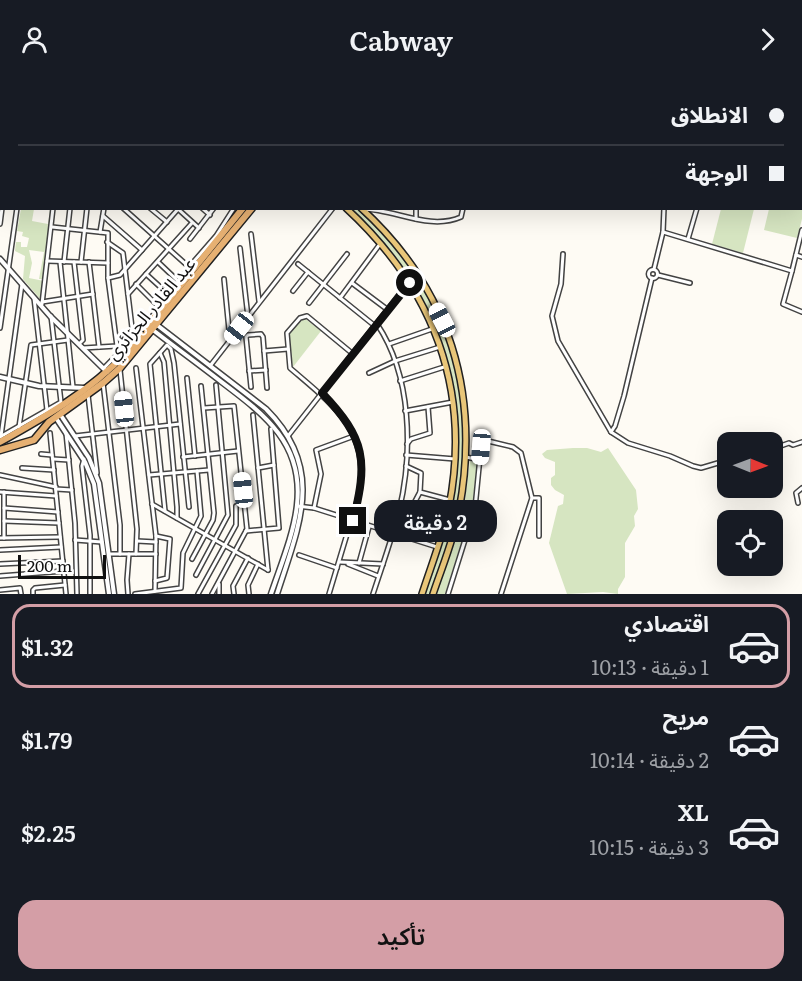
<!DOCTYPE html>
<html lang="ar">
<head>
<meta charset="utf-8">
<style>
	body { margin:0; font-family:Literata,"Noto Sans Arabic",serif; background:#20242c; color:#f1f3f6; direction:rtl; height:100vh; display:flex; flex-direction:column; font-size:22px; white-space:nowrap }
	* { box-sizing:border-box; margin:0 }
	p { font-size:20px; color:#9ea1a6 }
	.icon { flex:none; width:33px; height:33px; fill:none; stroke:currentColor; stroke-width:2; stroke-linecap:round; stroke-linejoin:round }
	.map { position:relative; height:516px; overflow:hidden; direction:ltr }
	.sheet { display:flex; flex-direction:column; background:#171b24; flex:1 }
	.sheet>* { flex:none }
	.banner { position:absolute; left:0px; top:0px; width:802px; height:132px; box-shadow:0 6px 24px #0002; direction:rtl; display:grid; align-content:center; height:132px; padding:0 18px; background:#171b24 }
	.needle { width:39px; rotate:91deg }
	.controls { position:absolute; left:717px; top:354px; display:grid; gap:12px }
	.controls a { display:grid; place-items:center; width:66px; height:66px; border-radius:12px; background:#171b24; box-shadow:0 6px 24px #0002; font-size:30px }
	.scale { position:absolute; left:18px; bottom:15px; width:88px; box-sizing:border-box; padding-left:6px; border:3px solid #101010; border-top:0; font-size:16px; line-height:21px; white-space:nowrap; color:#101010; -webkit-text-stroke:4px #fff; paint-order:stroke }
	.end { position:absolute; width:27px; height:27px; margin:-14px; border:8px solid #101010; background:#fff; box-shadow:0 0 0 3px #fff }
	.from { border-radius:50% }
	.bubble { position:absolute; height:42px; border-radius:18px; background:#171b24; box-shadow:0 6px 24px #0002; font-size:20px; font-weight:600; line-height:42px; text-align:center; direction:rtl }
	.car { position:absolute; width:18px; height:36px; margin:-18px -9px; border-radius:8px; box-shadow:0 0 4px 2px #0007; background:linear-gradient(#fff 24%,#345 0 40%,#fff 0 76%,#345 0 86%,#fff 0) }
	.banner b { display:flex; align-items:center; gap:21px; height:57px; font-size:22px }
	.banner b+b { border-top:2px solid #363941 }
	.banner i { width:15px; height:15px; background:#f1f3f6 }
	ul { padding:10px 0 0; list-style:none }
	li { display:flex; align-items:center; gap:18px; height:84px; margin:0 12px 9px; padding:0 6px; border:3px solid transparent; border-radius:18px }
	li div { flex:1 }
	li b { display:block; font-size:22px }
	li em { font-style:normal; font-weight:600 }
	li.selected { border-color:#d49ea6 }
	li>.icon { width:54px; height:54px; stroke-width:1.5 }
	.button { display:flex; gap:12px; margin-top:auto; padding:12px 18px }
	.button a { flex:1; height:69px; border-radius:18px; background:#d49ea6; color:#111; font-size:24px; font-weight:600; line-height:69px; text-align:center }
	header { display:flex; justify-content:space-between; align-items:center; height:78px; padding:0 18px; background:#171b24; font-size:27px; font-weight:600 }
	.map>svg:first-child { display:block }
	.green { fill:#d6e5c1 }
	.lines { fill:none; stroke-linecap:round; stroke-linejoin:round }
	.minor-casing { stroke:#434343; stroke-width:6 }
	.tertiary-casing { stroke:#434343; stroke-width:7 }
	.secondary-casing { stroke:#323232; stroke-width:8 }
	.primary-casing { stroke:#212121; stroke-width:8 }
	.trunk-casing { stroke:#212121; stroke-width:9 }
	.minor { stroke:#fff; stroke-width:3 }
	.tertiary { stroke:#fff; stroke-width:4 }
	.secondary { stroke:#f6ebb7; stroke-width:4.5 }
	.primary { stroke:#e9c679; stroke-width:5 }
	.trunk { stroke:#e6b072; stroke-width:6 }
	.route { stroke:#101010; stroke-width:8 }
	.labels { text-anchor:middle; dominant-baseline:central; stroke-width:6; stroke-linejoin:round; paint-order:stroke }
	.street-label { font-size:18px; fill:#101010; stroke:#fff }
</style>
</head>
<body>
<header><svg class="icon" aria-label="forward" viewBox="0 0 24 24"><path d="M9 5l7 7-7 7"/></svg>Cabway<svg class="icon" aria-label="person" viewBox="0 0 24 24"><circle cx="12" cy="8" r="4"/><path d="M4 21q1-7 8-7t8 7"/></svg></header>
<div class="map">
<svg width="802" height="516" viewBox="0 0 802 516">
	<rect width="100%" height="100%" fill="#fefbf4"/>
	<!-- green -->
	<g class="green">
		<path d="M802 10V141L797 160 764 152 769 131 801 130Z"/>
		<path d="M21 131H34L32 143 48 146 50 132 46 131H52L50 145H48L50 146 44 201H39L44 174 29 172 32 185 29 200 44 203 41 222 23 201 25 178 15 173 16 164H21V169H27L29 160 22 158 23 154 17 153Z"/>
		<path d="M350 131H357C379 150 396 172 414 195L409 198 383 163Z"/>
		<path d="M721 131H754L743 175 712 166Z"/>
		<path d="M420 205C461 274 472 355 456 432 450 460 439 488 430 516H424C433 489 444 461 450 433 468 357 455 275 416 208Z"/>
		<path d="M303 239 321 253 293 289 289 256Z"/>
		<path d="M573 370H587L601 374 608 370 636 412 638 431 634 438 635 448 625 465V499L618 511V516L603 514 567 516 549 465 558 428 563 426 564 417 555 412 551 407V400L555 397V384L545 380 542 376 547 372Z"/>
		<path d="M470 383 477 385 472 430 445 516H437L464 430Z"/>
	</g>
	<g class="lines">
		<defs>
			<g id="minor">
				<path d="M23 0H43"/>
				<path d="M56 0V2"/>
				<path d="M81 0H83"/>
				<path d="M112 0V2"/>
				<path d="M127 0V2"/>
				<path d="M213 0 215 2"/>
				<path d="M278 0 280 2"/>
				<path d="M791 0 799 2"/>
				<path d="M231 2 232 0"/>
				<path d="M248 2 249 0"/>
				<path d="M265 2V0"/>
				<path d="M283 2 284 0"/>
				<path d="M301 2 302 0"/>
				<path d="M614 2 617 0"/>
				<path d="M670 2V0"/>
				<path d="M704 2V0"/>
				<path d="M732 2 733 0"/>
				<path d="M0 17H2"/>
				<path d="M0 34H2"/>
				<path d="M0 51 2 52"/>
				<path d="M0 68H2"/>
				<path d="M0 87H2"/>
				<path d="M0 105H2"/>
				<path d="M0 123H2"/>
				<path d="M123 130 189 189 216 158 234 130"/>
				<path d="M150 130 167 144"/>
				<path d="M202 130 210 137"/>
				<path d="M416 130V141"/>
				<path d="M178 131 199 150"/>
				<path d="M363 131C395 131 429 153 461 139L463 130"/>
				<path d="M103 138 142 172"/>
				<path d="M0 146 2 130"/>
				<path d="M52 149 108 155V200L117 268 83 270"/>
				<path d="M100 154 104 130"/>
				<path d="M663 154 792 193 783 226 802 234"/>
				<path d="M251 156 259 223"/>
				<path d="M190 161 214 130"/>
				<path d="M688 161 697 130"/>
				<path d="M107 164 123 175 133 258"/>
				<path d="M240 170 248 239"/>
				<path d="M563 176 561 206 552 238 558 263 611 354 628 365 670 378 693 388 701 390 728 382"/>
				<path d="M796 177 802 179"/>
				<path d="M47 183 108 185"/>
				<path d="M60 184 73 309"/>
				<path d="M64 184 70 130"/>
				<path d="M74 184 83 262 79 266"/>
				<path d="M81 184 87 130"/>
				<path d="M89 184 99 269"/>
				<path d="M158 184 178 203"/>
				<path d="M298 186 375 248"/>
				<path d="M654 191 663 154 664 130"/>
				<circle cx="653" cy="196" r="4.5"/>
				<path d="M792 193 802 152"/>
				<path d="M146 196 168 216"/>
				<path d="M658 197 690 205"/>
				<path d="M108 200 120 197 179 130"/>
				<path d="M224 201 230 262"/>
				<path d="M352 205 388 232"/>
				<path d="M136 206 158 228"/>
				<path d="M293 213 308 194"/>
				<path d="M128 216 192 145"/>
				<path d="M34 220 47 332"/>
				<path d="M340 220 380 166"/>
				<path d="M42 224 93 216"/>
				<path d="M309 225 347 176"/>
				<path d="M42 226 53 130"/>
				<path d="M147 245 189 189"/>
				<path d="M0 250 17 130"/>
				<path d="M389 266 432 251"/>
				<path d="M264 273 288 271"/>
				<path d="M160 275 164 284 177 429V440"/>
				<path d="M210 288 333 130"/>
				<path d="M104 290 143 250"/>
				<path d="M136 290 156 458 155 513"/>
				<path d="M120 292 137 451 136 476"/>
				<path d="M249 293 266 292"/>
				<path d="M369 295 395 283 440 269"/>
				<path d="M187 300 195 378"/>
				<path d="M400 303 444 289"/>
				<path d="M103 305 120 447V476"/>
				<path d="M251 309 246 259 248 257 261 256 263 259 267 310"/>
				<path d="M88 317 97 395"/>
				<path d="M204 330 234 328 247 451 212 516"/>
				<path d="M405 333 453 324"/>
				<path d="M253 337 268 492"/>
				<path d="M19 349 31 267 68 262"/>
				<path d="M611 354 615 348 624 318 652 200"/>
				<path d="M50 355 66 516"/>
				<path d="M66 355 75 445 77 516"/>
				<path d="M1 358 22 206"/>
				<path d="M75 358 180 346"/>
				<path d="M288 358 405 209 419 199"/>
				<path d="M0 359 61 324 51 238"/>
				<path d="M407 366 411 361 430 355 428 329"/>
				<path d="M772 371 789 365 793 367 802 364"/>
				<path d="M41 376 52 377"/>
				<path d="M406 377 455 381"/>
				<path d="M183 379 238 373"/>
				<path d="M466 379 480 382"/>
				<path d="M53 381 69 382"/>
				<path d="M84 381 82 388 90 457V516"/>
				<path d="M406 388 421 395 420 414 450 422"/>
				<path d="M22 390 54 392"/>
				<path d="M258 390 274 387"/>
				<path d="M0 397 56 409"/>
				<path d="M149 397 209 392"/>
				<path d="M56 411 72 412"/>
				<path d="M0 414 56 418"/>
				<path d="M532 420H539V458"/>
				<path d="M798 425 796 415 802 410"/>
				<path d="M152 426 268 492"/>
				<path d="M297 428 314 430 437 469"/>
				<path d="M4 430 58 434"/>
				<path d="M314 430 321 396 316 372 354 358"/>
				<path d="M400 430 411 431 420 414"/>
				<path d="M165 433 150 286 167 267 171 271 174 285 189 429"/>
				<path d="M4 443 59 445"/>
				<path d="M246 453 279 450 271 351"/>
				<path d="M0 460 60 459"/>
				<path d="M4 460V414"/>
				<path d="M75 462 102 464"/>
				<path d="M137 463 156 464"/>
				<path d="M0 472 61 469"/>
				<path d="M109 476H156"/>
				<path d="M299 477 337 490"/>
				<path d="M192 481 213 442 214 435 201 308"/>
				<path d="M340 484 383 486"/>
				<path d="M359 485 369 449"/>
				<path d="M0 486 63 483"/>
				<path d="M348 486 378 498"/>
				<path d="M196 497 228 437 216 307"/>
				<path d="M0 498 64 493"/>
				<path d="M155 503 167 500 170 461 156 458"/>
				<path d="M219 506V516"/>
				<path d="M0 512 20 510 21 516"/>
				<path d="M33 516V512L35 510 65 507"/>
				<path d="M128 516 127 502 129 476"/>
				<path d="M135 516 181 510 183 475 201 438 197 393"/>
				<path d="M198 516 236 447V428"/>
				<path d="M234 516 233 508 248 480"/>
				<path d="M249 516 248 507 258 486"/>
				<path d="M329 516 360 413C369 352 332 326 290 290L287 255 300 240 307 238 353 276"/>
				<path d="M373 516C382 488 392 461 399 433 413 374 412 298 377 246"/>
				<path d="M448 516 475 430 481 369 488 363 513 369 521 375 532 420 501 516"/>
			</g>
			<g id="tertiary">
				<path d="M0 181 50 238 107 294"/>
				<path d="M157 247 266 331C326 391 299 447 277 516"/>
				<path d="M153 252C175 269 197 285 219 302 264 336 304 365 297 427 294 456 280 489 271 516"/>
				<path d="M0 299 39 308 85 310"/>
				<path d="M60 336 89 380 99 405 114 516"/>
				<path d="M56 340 85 384 94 406 109 516"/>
			</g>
			<path id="secondary" d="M218 2 219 0"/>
			<g id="primary">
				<path d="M346 130C433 210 472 311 449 429 443 458 431 488 422 516"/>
				<path d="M361 130C450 211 481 316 459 433 454 461 442 489 433 516"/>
			</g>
			<g id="trunk">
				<path d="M352 2 354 0"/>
				<path d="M373 2 375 0"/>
				<path d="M0 364C45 339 90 313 125 276L243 130"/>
				<path d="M0 372 34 362 49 344 103 305 120 290 252 130"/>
			</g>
		</defs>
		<!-- minor casing -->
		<use href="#minor" class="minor-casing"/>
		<!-- tertiary casing -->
		<use href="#tertiary" class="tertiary-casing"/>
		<!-- secondary casing -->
		<use href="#secondary" class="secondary-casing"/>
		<!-- primary casing -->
		<use href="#primary" class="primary-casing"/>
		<!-- trunk casing -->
		<use href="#trunk" class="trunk-casing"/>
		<!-- minor -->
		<use href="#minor" class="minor"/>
		<!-- tertiary -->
		<use href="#tertiary" class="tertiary"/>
		<!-- secondary -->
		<use href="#secondary" class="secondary"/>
		<!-- primary -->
		<use href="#primary" class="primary"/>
		<!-- trunk -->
		<use href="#trunk" class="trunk"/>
	</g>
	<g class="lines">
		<!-- route -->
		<path class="route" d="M353 443C368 383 366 361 322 315L410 205"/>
	</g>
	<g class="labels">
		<!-- street labels -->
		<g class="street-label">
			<text transform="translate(150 230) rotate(-50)">عبد القادر الجزائري</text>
		</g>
	</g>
</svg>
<div class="controls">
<a><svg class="needle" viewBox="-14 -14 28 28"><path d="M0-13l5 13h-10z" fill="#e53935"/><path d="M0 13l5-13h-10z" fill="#9ea1a6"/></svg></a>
<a><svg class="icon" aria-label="locate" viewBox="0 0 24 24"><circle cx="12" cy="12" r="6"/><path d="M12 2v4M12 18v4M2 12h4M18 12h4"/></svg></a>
</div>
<div class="scale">200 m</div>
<i class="end from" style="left:410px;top:205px"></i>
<i class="end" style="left:353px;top:443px"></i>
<div class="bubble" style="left:374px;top:422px;width:123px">2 دقيقة</div>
<i class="car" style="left:442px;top:242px;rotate:333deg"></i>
<i class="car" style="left:239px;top:250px;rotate:218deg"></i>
<i class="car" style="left:124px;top:331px;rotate:354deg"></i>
<i class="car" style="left:481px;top:369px;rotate:185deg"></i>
<i class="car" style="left:243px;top:412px;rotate:354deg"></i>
<div class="banner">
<b><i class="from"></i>الانطلاق</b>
<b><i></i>الوجهة</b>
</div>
</div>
<section class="sheet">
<ul>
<li class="selected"><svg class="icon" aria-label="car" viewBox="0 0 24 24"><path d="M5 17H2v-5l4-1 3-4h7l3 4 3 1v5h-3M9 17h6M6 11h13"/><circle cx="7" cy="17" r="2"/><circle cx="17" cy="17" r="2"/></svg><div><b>اقتصادي</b><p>1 دقيقة · 10:13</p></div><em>$1.32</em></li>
<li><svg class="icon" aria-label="car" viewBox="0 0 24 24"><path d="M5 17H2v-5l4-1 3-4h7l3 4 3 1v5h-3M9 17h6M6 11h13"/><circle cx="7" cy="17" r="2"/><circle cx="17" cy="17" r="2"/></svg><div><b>مريح</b><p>2 دقيقة · 10:14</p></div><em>$1.79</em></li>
<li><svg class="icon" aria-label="car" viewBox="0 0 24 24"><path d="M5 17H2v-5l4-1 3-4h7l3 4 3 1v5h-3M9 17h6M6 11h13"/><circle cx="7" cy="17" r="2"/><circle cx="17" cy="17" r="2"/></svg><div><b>XL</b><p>3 دقيقة · 10:15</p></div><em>$2.25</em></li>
</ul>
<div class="button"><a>تأكيد</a></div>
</section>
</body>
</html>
